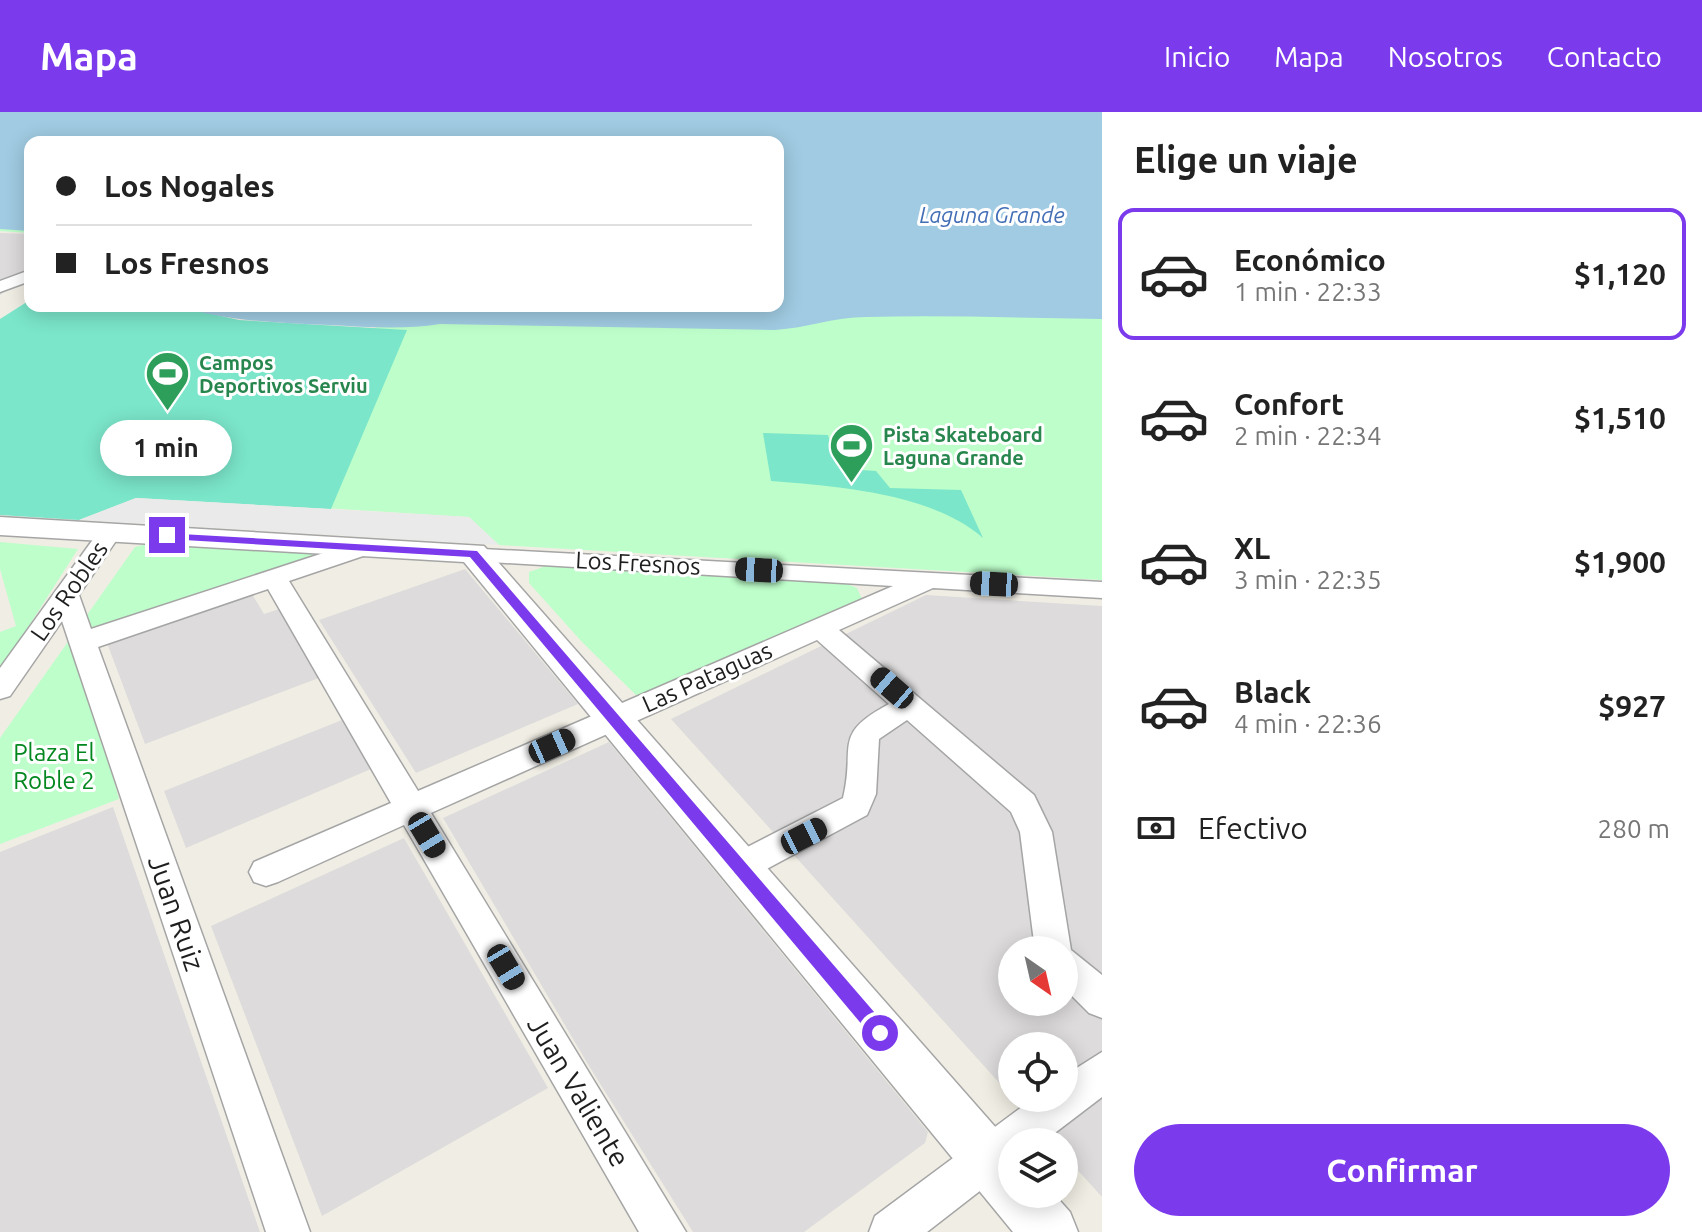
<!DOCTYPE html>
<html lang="es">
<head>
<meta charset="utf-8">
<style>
	body { margin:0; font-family:Ubuntu,sans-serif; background:#f2f2f2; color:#222; height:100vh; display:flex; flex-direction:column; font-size:30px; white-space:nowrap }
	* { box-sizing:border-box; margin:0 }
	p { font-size:26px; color:#767676 }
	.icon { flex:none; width:44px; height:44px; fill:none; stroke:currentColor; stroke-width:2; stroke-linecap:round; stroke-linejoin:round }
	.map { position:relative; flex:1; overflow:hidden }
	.panel { display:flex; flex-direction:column; background:#fff; width:600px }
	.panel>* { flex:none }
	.banner { position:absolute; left:24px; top:24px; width:760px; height:176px; border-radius:16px; box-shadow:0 4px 20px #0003; display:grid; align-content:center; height:176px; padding:0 32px; background:#fff }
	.needle { width:52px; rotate:146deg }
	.tools { position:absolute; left:998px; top:824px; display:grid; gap:16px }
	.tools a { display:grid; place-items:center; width:80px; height:80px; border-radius:50%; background:#fff; box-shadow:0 4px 20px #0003; font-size:40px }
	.end { position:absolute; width:36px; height:36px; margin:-18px; border:10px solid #7c3aed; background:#fff; box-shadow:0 0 0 4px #fff }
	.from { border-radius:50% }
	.bubble { position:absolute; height:56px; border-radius:28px; background:#fff; box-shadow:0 4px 20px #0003; font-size:26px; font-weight:600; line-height:56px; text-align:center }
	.car { position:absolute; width:24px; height:48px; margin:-24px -12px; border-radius:10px; box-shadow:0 0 6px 2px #0007; background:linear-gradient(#222 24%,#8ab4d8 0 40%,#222 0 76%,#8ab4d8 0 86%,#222 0) }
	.banner b { display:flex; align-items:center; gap:28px; height:76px; font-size:30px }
	.banner b+b { border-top:2px solid #e0e0e0 }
	.banner i { width:20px; height:20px; background:#222 }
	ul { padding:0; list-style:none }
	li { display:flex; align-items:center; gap:24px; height:132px; margin:0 16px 12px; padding:0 16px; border:4px solid transparent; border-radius:16px }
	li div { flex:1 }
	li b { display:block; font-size:30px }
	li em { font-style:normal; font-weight:600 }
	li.active { border-color:#7c3aed }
	li>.icon { width:72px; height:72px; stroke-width:1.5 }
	h2 { padding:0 32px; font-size:36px; line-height:96px }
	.pay { display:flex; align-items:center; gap:20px; height:88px; padding:0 32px; font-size:30px }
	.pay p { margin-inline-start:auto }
	.button { display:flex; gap:16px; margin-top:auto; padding:16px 32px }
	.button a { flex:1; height:92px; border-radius:48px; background:#7c3aed; color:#fff; font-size:32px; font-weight:600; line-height:92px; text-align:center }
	header { display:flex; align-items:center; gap:48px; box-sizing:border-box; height:112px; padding:0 40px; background:#7c3aed; color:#fff }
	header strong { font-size:38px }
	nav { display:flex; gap:44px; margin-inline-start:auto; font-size:28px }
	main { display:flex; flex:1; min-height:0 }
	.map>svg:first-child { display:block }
	.residential { fill:#dddbdb; fill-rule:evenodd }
	.park { fill:#bdfeca }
	.pitch { fill:#7be6ca }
	.parking { fill:#eaeaea }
	.water { fill:#a0cbe2 }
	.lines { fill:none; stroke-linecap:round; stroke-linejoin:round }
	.minor-casing { stroke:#a5a5a5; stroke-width:3 }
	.tertiary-casing { stroke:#a5a5a5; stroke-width:3 }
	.minor { fill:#fff; fill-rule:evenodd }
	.tertiary { fill:#fff; fill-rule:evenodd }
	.route { fill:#7c3aed }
	.labels { text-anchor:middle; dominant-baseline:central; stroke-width:6; stroke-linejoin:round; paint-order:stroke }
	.far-leisure-label { font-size:20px; font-weight:bold; fill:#27864d; stroke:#fff; text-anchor:start }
	.far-water-label { font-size:22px; font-style:italic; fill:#426eb6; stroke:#fff }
	.street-label { font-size:24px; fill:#1e1e1e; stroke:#fff }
	.park-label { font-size:24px; fill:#02871e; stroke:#fff }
	.near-street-label { font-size:28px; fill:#1e1e1e; stroke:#fff }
</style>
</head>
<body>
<header>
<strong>Mapa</strong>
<nav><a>Inicio</a><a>Mapa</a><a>Nosotros</a><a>Contacto</a></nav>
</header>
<main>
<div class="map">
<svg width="1102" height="1120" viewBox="0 0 1102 1120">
	<rect width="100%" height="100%" fill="#f0eee4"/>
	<!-- residential -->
	<g class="residential">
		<path d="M0 121 30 122V162L0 183Z"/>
		<path d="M465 457 578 592 416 661 319 508Z"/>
		<path d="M252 482 264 502 282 496 324 564 145 632 107 531Z"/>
		<path d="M926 483 1102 494V1085L1064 1043V1030H1053L1013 986H1064V934H1012V985L671 607ZM1012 838H1064V890H1012Z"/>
		<path d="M342 608 371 657 186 736 164 679Z"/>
		<path d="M609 630 928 1020 925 1031 804 1120H693L589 954 443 706Z"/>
		<path d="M113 695 260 1120H0V740Z"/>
		<path d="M404 726 548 976 322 1104 211 814Z"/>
	</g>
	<!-- park -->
	<g class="park">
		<path d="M0 0H1102V468L499 433 469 405 292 394 376 215 778 194V30H30V121L0 119Z"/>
		<path d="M0 430 78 437 0 559V520L16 514 0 457Z"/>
		<path d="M155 430 339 442 75 529 119 687 0 732V626L135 435Z"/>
		<path d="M549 453 840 469 857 476 862 487 860 491 638 585 582 530 529 471V460Z"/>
	</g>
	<!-- pitch -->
	<g class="pitch">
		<path d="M30 188V194H177L239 208 407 218 331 397 136 386 79 408 0 403V207Z"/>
		<path d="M763 321 828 323 836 352 848 357 876 359 890 376 961 378 983 426C932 381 836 374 771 369Z"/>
	</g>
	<!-- parking -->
	<path class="parking" d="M136 386 469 405 499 433 79 408Z"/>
	<!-- water -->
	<path class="water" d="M0 0H1102V207C1024 206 945 203 866 205 834 205 807 216 775 218L440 212C402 218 367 215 329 213 277 211 227 209 177 194H778V30H30V119L0 117Z"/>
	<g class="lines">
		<defs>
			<g id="minor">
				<path d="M30 158V169L0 180V169Z"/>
				<path d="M110 413 122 420 79 483 91 517 357 430H375L378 435 375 440 289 469 418 679 893 474 473 449 464 446 461 441 464 436 1102 470V486L933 476 839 518 1034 683 1052 720 1071 838 1102 863V906L1089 901 1064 876V838H1035L1020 720 1011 700 907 608 879 627 876 682 867 703 752 765 740 769 728 765 723 755 728 745 843 686C856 633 831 623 889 592L817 528 431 701 686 1120H639L404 713 278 770 266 774 254 770 249 760 254 750 391 691 268 477 98 535 310 1120H266L62 509 10 584 0 587V556L102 415Z"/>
				<path d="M1102 940V985L1043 1030H1012V1054L927 1120H869L875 1104 1034 986H1064V964Z"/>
			</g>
			<path id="tertiary" d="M0 405 484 434 1012 1034V1082H1054L1070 1100 1078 1120H1013L464 450 0 423Z"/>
		</defs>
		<!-- minor casing -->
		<use href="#minor" class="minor-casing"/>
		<!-- tertiary casing -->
		<use href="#tertiary" class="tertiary-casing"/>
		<!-- minor -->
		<use href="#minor" class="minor"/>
		<!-- tertiary -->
		<use href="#tertiary" class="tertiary"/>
	</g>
	<!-- route -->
	<path class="route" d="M163 421 477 439 887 915V927H874L470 445 167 427Z"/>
	<!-- icons -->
	<defs>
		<symbol id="stadium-pin" viewBox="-11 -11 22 30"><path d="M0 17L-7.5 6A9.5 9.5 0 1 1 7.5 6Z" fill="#2e9e5b" stroke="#fff"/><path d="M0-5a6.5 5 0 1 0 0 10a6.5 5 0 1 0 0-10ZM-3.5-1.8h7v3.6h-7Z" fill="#fff"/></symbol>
	</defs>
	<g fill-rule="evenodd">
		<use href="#stadium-pin" x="142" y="236" width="51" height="69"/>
		<use href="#stadium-pin" x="826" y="308" width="51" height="69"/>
	</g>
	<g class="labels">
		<!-- far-leisure labels -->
		<g class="far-leisure-label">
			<text x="199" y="250">Campos<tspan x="199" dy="23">Deportivos Serviu</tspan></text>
			<text x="883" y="322">Pista Skateboard<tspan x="883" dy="23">Laguna Grande</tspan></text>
		</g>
		<!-- far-water labels -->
		<g class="far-water-label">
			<text x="992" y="102">Laguna Grande</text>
		</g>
		<!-- street labels -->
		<g class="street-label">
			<text transform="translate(638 451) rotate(3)">Los Fresnos</text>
			<text transform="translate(69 479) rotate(-55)">Los Robles</text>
			<text transform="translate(707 565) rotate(-24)">Las Pataguas</text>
		</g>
		<!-- park labels -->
		<g class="park-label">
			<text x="54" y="640">Plaza El<tspan x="54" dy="28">Roble 2</tspan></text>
		</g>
		<!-- near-street labels -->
		<g class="near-street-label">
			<text transform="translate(177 801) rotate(71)">Juan Ruiz</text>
			<text transform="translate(579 979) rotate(59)">Juan Valiente</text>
		</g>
	</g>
</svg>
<div class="tools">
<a><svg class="needle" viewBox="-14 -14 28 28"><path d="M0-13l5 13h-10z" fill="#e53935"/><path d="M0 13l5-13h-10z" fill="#767676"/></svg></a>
<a><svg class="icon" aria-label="locate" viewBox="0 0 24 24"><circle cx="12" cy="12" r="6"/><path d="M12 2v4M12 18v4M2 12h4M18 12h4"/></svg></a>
<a><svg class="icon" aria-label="layers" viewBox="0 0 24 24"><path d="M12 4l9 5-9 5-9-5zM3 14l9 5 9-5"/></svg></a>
</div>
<i class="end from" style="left:880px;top:921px"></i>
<i class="end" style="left:167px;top:423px"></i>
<div class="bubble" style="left:100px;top:308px;width:132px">1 min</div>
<i class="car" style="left:759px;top:458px;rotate:273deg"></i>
<i class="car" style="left:994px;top:472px;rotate:273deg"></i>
<i class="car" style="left:892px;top:576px;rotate:311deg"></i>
<i class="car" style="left:552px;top:634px;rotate:66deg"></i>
<i class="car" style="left:427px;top:723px;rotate:149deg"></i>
<i class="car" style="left:804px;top:724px;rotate:63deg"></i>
<i class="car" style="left:506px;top:855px;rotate:149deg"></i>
<div class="banner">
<b><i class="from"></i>Los Nogales</b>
<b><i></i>Los Fresnos</b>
</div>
</div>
<section class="panel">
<h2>Elige un viaje</h2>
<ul>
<li class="active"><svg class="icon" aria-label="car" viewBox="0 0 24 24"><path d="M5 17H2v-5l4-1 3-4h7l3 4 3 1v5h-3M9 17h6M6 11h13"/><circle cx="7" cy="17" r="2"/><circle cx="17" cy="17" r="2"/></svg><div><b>Económico</b><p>1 min · 22:33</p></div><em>$1,120</em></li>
<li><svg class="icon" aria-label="car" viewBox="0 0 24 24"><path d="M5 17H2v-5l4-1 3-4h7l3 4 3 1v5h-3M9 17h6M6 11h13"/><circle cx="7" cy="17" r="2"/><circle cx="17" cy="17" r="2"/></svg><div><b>Confort</b><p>2 min · 22:34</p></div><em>$1,510</em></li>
<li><svg class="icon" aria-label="car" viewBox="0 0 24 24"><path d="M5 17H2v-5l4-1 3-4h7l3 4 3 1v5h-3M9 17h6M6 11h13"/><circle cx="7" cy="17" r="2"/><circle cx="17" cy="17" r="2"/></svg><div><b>XL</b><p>3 min · 22:35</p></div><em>$1,900</em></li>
<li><svg class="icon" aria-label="car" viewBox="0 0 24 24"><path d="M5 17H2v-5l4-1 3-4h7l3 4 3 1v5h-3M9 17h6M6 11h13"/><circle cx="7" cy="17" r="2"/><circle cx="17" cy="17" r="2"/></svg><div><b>Black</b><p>4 min · 22:36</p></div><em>$927</em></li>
</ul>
<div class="pay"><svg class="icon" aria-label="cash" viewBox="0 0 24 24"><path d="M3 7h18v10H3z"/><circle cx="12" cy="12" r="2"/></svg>Efectivo<p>280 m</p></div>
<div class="button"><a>Confirmar</a></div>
</section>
</main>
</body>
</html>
